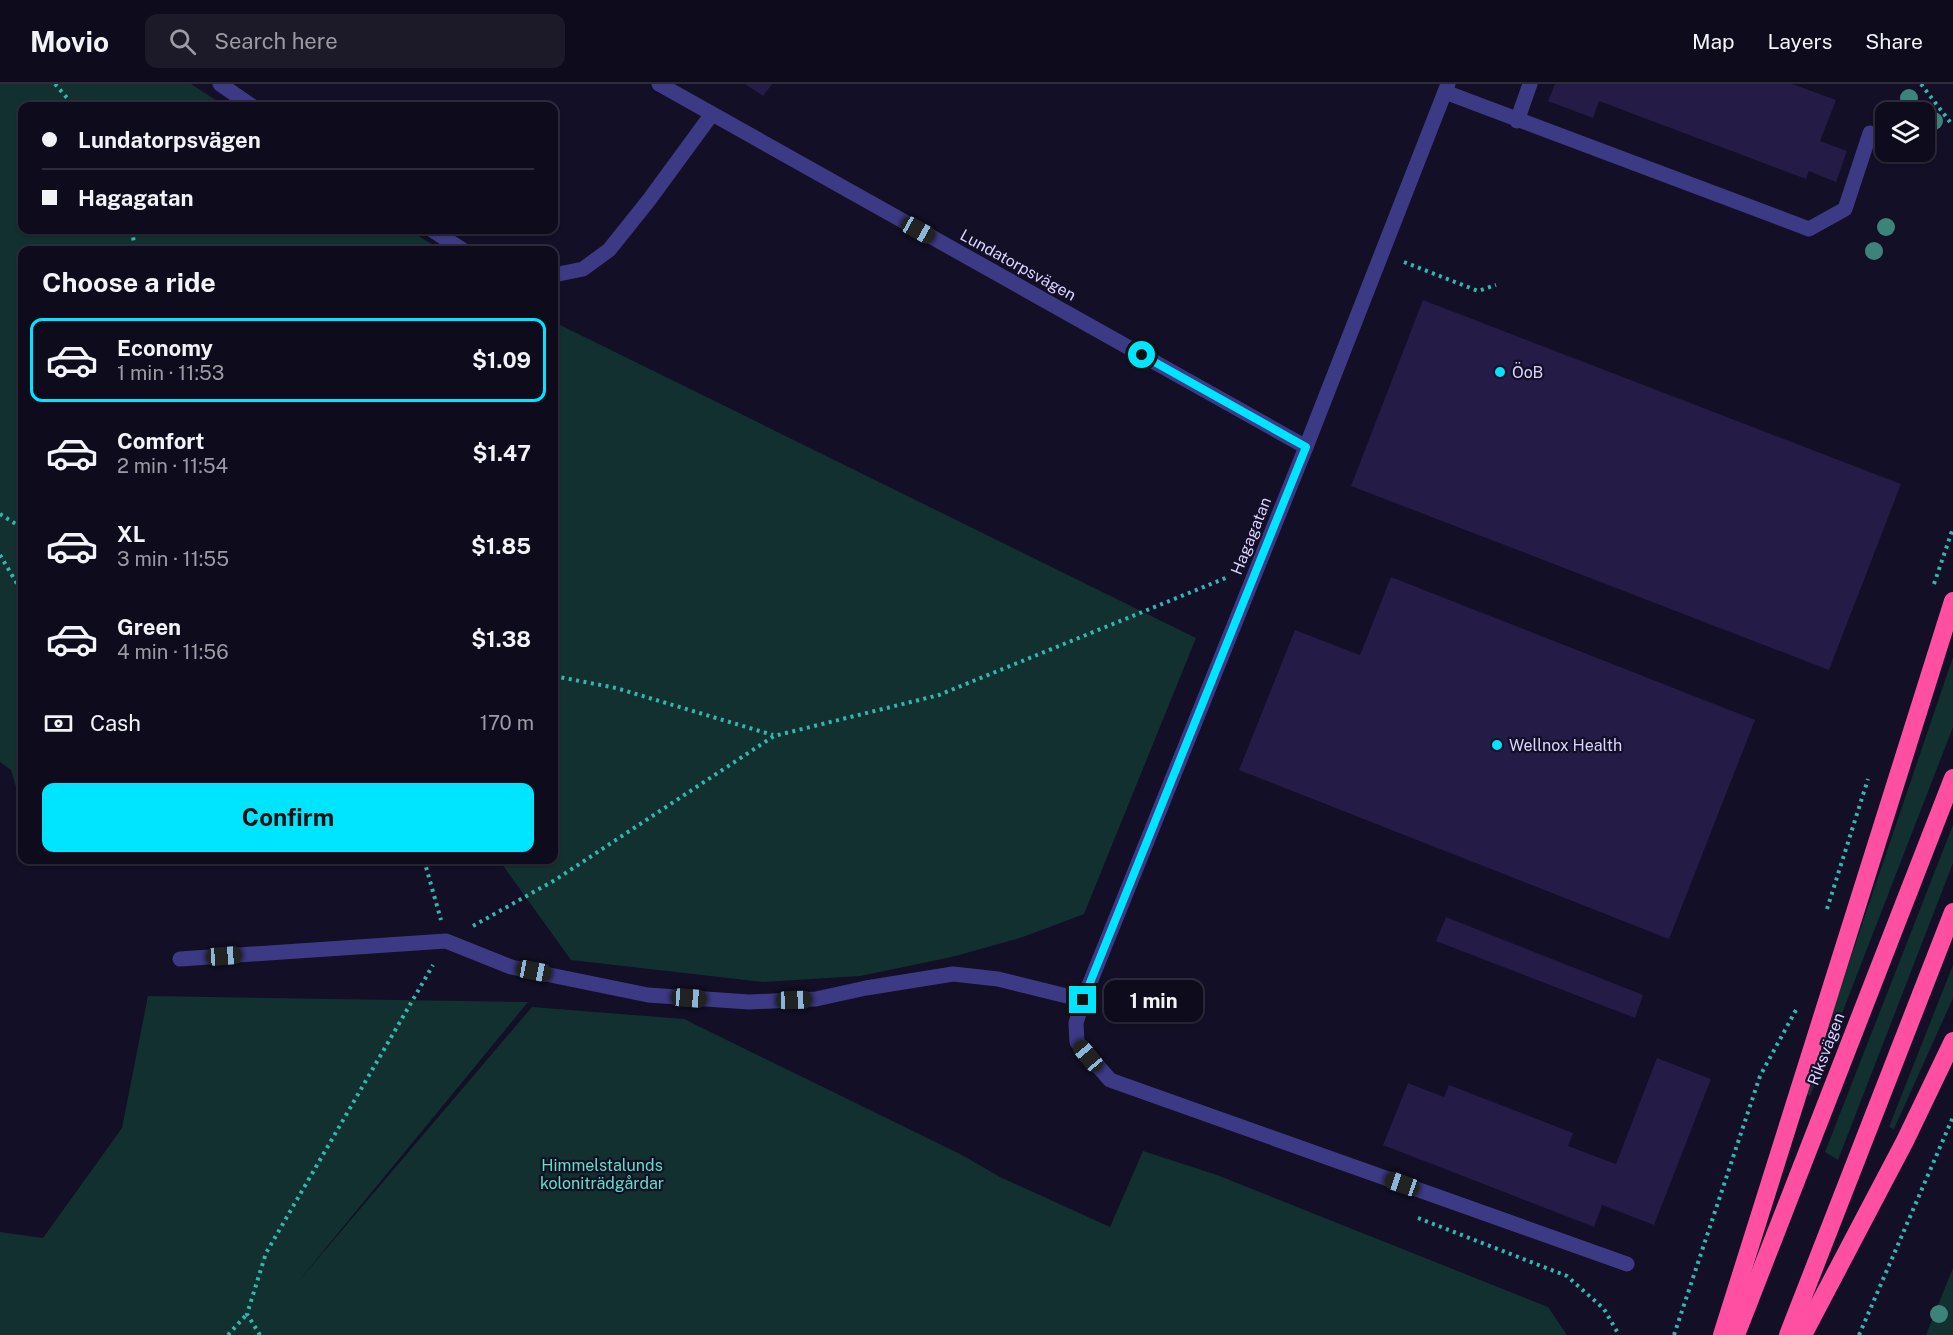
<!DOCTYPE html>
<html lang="en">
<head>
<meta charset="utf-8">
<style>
	body { margin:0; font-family:"Public Sans",sans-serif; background:#1c1929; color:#f1f3f6; height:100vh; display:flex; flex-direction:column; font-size:22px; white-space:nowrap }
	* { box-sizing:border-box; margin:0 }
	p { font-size:20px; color:#9b9ba3 }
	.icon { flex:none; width:33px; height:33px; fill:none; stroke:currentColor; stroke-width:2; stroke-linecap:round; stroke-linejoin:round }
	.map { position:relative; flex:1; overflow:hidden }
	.sheet { position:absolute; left:18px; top:162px; width:540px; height:618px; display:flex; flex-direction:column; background:#0e0b1c; border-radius:12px; box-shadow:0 2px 4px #0004,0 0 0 2px #2e2b3b }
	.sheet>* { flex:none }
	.banner { position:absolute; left:18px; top:18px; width:540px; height:132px; border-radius:12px; box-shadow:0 2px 4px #0004,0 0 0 2px #2e2b3b; display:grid; align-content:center; height:132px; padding:0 24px; background:#0e0b1c }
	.tools { position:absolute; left:1875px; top:18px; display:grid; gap:12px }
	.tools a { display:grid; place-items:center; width:60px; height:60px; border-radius:12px; background:#0e0b1c; box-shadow:0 2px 4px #0004,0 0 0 2px #2e2b3b; font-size:30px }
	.end { position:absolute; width:27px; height:27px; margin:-14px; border:8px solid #00e5ff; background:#111; box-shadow:0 0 0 3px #111 }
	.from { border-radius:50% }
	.bubble { position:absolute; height:42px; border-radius:12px; background:#0e0b1c; box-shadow:0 2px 4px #0004,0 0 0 2px #2e2b3b; font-size:20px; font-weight:700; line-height:42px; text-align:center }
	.car { position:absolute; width:18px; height:36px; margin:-18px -9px; border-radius:8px; box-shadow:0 0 4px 2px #0007; background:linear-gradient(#222 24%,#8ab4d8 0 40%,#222 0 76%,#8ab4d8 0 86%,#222 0) }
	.banner b { display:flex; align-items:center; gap:21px; height:57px; font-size:22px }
	.banner b+b { border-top:2px solid #2e2b3b }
	.banner i { width:15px; height:15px; background:#f1f3f6 }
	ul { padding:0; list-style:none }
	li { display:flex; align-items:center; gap:18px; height:84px; margin:0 12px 9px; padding:0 12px; border:3px solid transparent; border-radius:12px }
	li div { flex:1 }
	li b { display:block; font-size:22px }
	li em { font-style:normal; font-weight:700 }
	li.current { border-color:#00e5ff }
	li>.icon { width:54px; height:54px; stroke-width:1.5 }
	h2 { padding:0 24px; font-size:27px; line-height:72px }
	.pay { display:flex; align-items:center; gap:15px; height:66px; padding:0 24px; font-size:22px }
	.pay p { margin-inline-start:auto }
	.button { display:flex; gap:12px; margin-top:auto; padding:12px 24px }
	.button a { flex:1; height:69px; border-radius:12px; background:#00e5ff; color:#111; font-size:24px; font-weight:700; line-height:69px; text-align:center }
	header { display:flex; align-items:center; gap:36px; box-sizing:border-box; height:84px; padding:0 30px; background:#0e0b1c; border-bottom:2px solid #2e2b3b }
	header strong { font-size:28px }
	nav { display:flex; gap:33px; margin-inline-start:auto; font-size:21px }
	.search { width:420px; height:54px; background:#1c1929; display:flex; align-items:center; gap:15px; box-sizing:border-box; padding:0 21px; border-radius:12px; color:#9b9ba3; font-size:22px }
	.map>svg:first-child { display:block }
	.green { fill:#12302f }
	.building { fill:#241b47 }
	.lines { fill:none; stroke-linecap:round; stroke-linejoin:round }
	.path { stroke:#2fb8b0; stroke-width:4; stroke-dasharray:3 4.5; stroke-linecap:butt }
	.minor { stroke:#3d3a85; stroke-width:15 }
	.highway { stroke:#ff4fa3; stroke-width:18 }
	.tree { fill:#3d827b }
	.route { stroke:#00e5ff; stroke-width:8 }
	.poi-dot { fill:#00e5ff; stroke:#130f26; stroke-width:2 }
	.labels { text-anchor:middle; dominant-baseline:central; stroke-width:4.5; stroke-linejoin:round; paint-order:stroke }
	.street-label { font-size:16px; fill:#d9d4ff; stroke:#130f26 }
	.poi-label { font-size:16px; fill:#d9d4ff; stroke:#130f26; text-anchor:start }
	.park-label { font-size:16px; fill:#5fe0c0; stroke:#130f26 }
</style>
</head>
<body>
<header>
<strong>Movio</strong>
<div class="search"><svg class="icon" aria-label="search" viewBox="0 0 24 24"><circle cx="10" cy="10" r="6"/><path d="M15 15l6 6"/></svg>Search here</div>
<nav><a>Map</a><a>Layers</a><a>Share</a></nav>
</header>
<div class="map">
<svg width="1953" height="1251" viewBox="0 0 1953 1251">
	<rect width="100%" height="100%" fill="#130f26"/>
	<!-- green -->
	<g class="green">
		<path d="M0 0H191L225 22H22V146H409L441 166H22V723L11 686 0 678Z"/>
		<path d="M554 238 1196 554 1084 830 1023 853 952 873 860 892 763 898 571 876 499 776H554Z"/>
		<path d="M1953 573V643L1810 1012 1805 1008Z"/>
		<path d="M1953 741V779L1838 1076 1825 1068Z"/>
		<path d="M1953 881V914L1894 1045 1889 1043Z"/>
		<path d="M148 912 528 918 297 1199 532 923 684 935 962 1071 1000 1093 1110 1143 1143 1067 1217 1091 1548 1223 1567 1251H0V1148L43 1154 122 1044Z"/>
		<path d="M1953 1184V1251H1926Z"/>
	</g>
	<!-- building -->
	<g class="building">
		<path d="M745 0H772L763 12Z"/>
		<path d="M1555 0H1792L1836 16 1820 57 1847 67 1836 98 1809 87 1806 95 1599 17 1593 34 1548 17Z"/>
		<path d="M1423 216 1901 400 1829 586 1351 402Z"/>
		<path d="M1391 493 1755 636 1669 855 1239 686 1295 546 1360 571Z"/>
		<path d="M1446 833 1643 911 1635 934 1436 857Z"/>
		<path d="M1657 974 1711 995 1654 1141 1602 1121 1594 1143 1383 1061 1408 999 1444 1013 1449 1001 1573 1049 1568 1062 1616 1080Z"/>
	</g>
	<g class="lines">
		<!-- path -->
		<g class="path">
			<path d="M55 0 74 22"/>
			<path d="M1921 0 1950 38"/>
			<path d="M132 146 135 166"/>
			<path d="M1404 178 1478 207 1496 201"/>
			<path d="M0 430 22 444"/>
			<path d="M0 471 22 508"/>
			<path d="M1934 500 1953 444"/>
			<path d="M554 592 616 604 773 651"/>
			<path d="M424 776 441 836"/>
			<path d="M1827 825 1868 695"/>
			<path d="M473 842 555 796 774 652 939 611 1228 493"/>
			<path d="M1418 1134 1567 1192 1604 1225 1619 1251"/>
			<path d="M228 1251 247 1230"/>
			<path d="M260 1251 247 1230 266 1169 433 881"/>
			<path d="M1674 1251 1760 992 1797 924"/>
			<path d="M1859 1251 1953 1033"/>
		</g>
		<!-- minor -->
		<g class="minor">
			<path d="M220 0 252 22"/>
			<path d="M659 0 1306 363"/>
			<path d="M1448 0 1306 363 1083 916 1076 939 1077 958 1110 996 1627 1180"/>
			<path d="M1445 8 1809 145 1845 125 1870 49"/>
			<path d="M1517 37 1530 0"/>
			<path d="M432 146 463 166"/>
			<path d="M554 191 583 185 609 166 649 116 712 30"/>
			<path d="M180 875 446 857 511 883 648 911 749 918 816 915 866 904 953 890 998 895 1083 916"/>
		</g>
		<!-- highway -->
		<g class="highway">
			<path d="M1722 1251 1953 517"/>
			<path d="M1736 1251 1953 694"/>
			<path d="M1788 1251 1953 828"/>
			<path d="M1803 1251 1905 1057 1953 957"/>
		</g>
	</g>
	<!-- trees -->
	<g class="tree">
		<circle cx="1909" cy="14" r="9"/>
		<circle cx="1934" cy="37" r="9"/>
		<circle cx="1886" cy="143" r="9"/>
		<circle cx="1874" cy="167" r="9"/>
		<circle cx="1939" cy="1230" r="9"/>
	</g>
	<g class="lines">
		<!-- route -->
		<path class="route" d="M1083 916 1306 363 1142 271"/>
	</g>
	<!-- markers -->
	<g class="poi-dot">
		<circle cx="1500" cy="288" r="6"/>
		<circle cx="1497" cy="661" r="6"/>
	</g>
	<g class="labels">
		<!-- street labels -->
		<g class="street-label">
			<text transform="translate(1018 181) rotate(29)">Lundatorpsvägen</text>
			<text transform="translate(1251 452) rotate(-68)">Hagagatan</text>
			<text transform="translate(1826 965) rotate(-69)">Riksvägen</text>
		</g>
		<!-- poi labels -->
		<g class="poi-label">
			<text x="1512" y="288">ÖoB</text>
			<text x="1509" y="661">Wellnox Health</text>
		</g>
		<!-- park labels -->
		<g class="park-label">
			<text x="602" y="1081">Himmelstalunds<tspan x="602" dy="18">koloniträdgårdar</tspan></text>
		</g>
	</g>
</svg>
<div class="tools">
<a><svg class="icon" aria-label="layers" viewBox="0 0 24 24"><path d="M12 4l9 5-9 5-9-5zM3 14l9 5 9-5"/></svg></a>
</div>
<i class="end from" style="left:1142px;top:271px"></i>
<i class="end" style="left:1083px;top:916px"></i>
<div class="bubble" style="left:1104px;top:896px;width:99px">1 min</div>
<i class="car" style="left:918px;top:146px;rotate:119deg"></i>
<i class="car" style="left:224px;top:872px;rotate:86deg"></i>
<i class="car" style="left:534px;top:887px;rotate:101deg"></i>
<i class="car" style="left:689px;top:914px;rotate:94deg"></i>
<i class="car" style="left:794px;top:916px;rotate:88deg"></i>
<i class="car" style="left:1088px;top:972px;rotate:320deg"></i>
<i class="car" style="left:1402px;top:1100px;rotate:289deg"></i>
<div class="banner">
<b><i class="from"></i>Lundatorpsvägen</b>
<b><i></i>Hagagatan</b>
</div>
<section class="sheet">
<h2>Choose a ride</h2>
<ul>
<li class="current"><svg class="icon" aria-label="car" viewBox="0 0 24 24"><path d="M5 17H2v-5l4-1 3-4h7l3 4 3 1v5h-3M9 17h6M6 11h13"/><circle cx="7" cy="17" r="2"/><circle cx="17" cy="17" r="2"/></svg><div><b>Economy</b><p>1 min · 11:53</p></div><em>$1.09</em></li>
<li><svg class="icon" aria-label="car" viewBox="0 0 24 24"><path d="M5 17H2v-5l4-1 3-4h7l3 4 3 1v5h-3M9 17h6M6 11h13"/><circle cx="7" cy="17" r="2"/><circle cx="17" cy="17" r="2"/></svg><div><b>Comfort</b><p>2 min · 11:54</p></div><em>$1.47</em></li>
<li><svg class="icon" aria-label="car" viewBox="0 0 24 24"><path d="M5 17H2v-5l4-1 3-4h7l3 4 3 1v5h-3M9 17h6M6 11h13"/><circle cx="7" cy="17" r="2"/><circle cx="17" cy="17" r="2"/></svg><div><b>XL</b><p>3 min · 11:55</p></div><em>$1.85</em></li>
<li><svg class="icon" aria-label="car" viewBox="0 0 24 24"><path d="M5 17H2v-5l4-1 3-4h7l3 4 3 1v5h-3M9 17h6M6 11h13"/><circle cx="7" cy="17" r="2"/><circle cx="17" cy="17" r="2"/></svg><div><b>Green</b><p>4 min · 11:56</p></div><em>$1.38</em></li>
</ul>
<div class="pay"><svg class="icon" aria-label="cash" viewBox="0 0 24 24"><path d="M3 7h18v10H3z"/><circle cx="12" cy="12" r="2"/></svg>Cash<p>170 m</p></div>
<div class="button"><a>Confirm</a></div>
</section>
</div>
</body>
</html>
